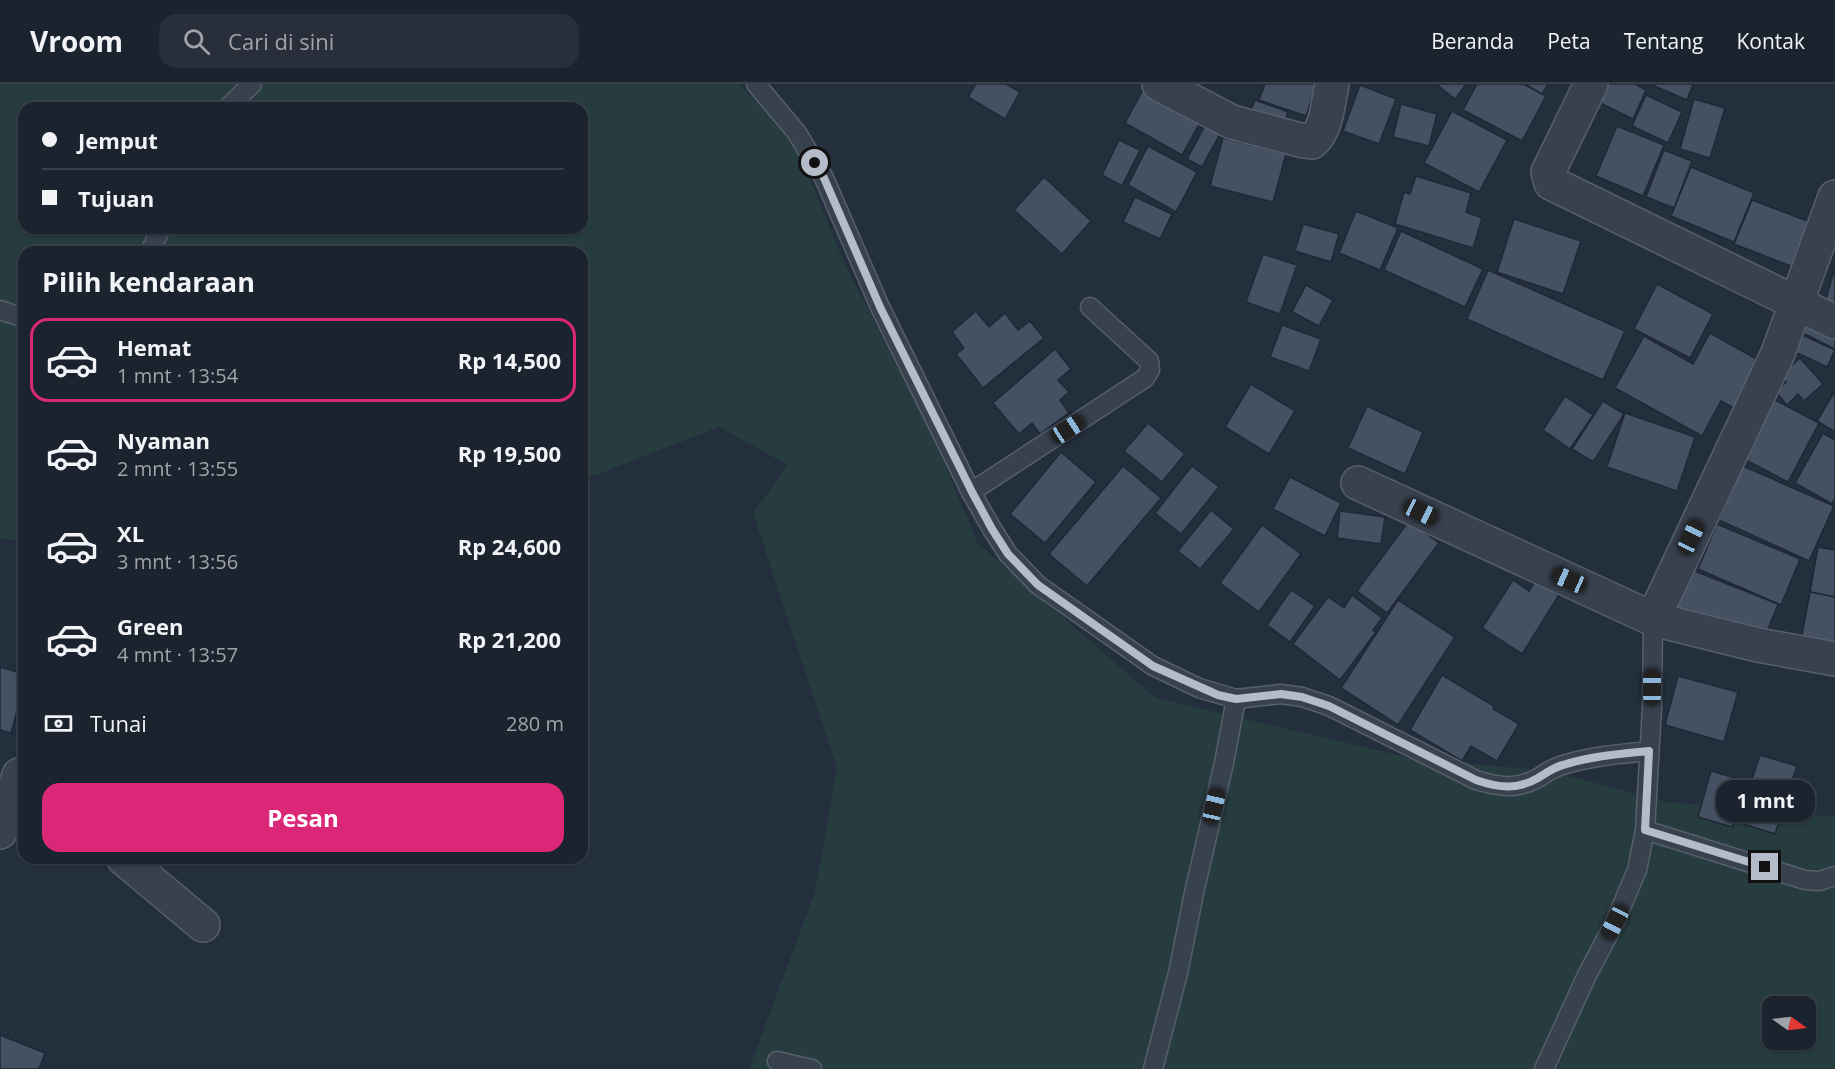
<!DOCTYPE html>
<html lang="id">
<head>
<meta charset="utf-8">
<style>
	body { margin:0; font-family:"Open Sans",sans-serif; background:#282f3a; color:#f1f3f6; height:100vh; display:flex; flex-direction:column; font-size:22px; white-space:nowrap }
	* { box-sizing:border-box; margin:0 }
	p { font-size:20px; color:#a0a4aa }
	.icon { flex:none; width:33px; height:33px; fill:none; stroke:currentColor; stroke-width:2; stroke-linecap:round; stroke-linejoin:round }
	.map { position:relative; flex:1; overflow:hidden }
	.drawer { position:absolute; left:18px; top:162px; width:570px; height:618px; display:flex; flex-direction:column; background:#1b232e; border-radius:18px; box-shadow:0 2px 4px #0004,0 0 0 2px #39404a }
	.drawer>* { flex:none }
	.guide { position:absolute; left:18px; top:18px; width:570px; height:132px; border-radius:18px; box-shadow:0 2px 4px #0004,0 0 0 2px #39404a; display:grid; align-content:center; height:132px; padding:0 24px; background:#1b232e }
	.needle { width:39px; rotate:104deg }
	.controls { position:absolute; left:1762px; top:912px; display:grid; gap:12px }
	.controls a { display:grid; place-items:center; width:54px; height:54px; border-radius:12px; background:#1b232e; box-shadow:0 2px 4px #0004,0 0 0 2px #39404a; font-size:30px }
	.end { position:absolute; width:27px; height:27px; margin:-14px; border:8px solid #b4bcc9; background:#111; box-shadow:0 0 0 3px #111 }
	.from { border-radius:50% }
	.bubble { position:absolute; height:42px; border-radius:18px; background:#1b232e; box-shadow:0 2px 4px #0004,0 0 0 2px #39404a; font-size:20px; font-weight:700; line-height:42px; text-align:center }
	.car { position:absolute; width:18px; height:36px; margin:-18px -9px; border-radius:8px; box-shadow:0 0 4px 2px #0007; background:linear-gradient(#222 24%,#8ab4d8 0 40%,#222 0 76%,#8ab4d8 0 86%,#222 0) }
	.guide b { display:flex; align-items:center; gap:21px; height:57px; font-size:22px }
	.guide b+b { border-top:2px solid #39404a }
	.guide i { width:15px; height:15px; background:#f1f3f6 }
	ul { padding:0; list-style:none }
	li { display:flex; align-items:center; gap:18px; height:84px; margin:0 12px 9px; padding:0 12px; border:3px solid transparent; border-radius:18px }
	li div { flex:1 }
	li b { display:block; font-size:22px }
	li em { font-style:normal; font-weight:700 }
	li.active { border-color:#db2777 }
	li>.icon { width:54px; height:54px; stroke-width:1.5 }
	h2 { padding:0 24px; font-size:27px; line-height:72px }
	.pay { display:flex; align-items:center; gap:15px; height:66px; padding:0 24px; font-size:22px }
	.pay p { margin-inline-start:auto }
	.action { display:flex; gap:12px; margin-top:auto; padding:12px 24px }
	.action a { flex:1; height:69px; border-radius:18px; background:#db2777; color:#fff; font-size:24px; font-weight:700; line-height:69px; text-align:center }
	header { display:flex; align-items:center; gap:36px; box-sizing:border-box; height:84px; padding:0 30px; background:#1b232e; border-bottom:2px solid #39404a }
	header strong { font-size:28px }
	nav { display:flex; gap:33px; margin-inline-start:auto; font-size:21px }
	.search { width:420px; height:54px; background:#282f3a; display:flex; align-items:center; gap:15px; box-sizing:border-box; padding:0 21px; border-radius:18px; color:#a0a4aa; font-size:22px }
	.map>svg:first-child { display:block }
	.green { fill:#263c3f; fill-rule:evenodd }
	.building { fill:#455162; stroke:#1f2835; stroke-width:1.5 }
	.lines { fill:none; stroke-linecap:round; stroke-linejoin:round }
	.service-casing { stroke:#565f6c; stroke-width:21 }
	.minor-casing { stroke:#565f6c; stroke-width:36 }
	.service { stroke:#38414e; stroke-width:18 }
	.minor { stroke:#38414e; stroke-width:33 }
	.route { stroke:#b4bcc9; stroke-width:8 }
</style>
</head>
<body>
<header>
<strong>Vroom</strong>
<div class="search"><svg class="icon" aria-label="search" viewBox="0 0 24 24"><circle cx="10" cy="10" r="6"/><path d="M15 15l6 6"/></svg>Cari di sini</div>
<nav><a>Beranda</a><a>Peta</a><a>Tentang</a><a>Kontak</a></nav>
</header>
<div class="map">
<svg width="1835" height="985" viewBox="0 0 1835 985">
	<rect width="100%" height="100%" fill="#242f3e"/>
	<!-- green -->
	<path class="green" d="M0 0H739L794 55 843 176 930 345 978 460 1156 614 1415 675 1550 687 1667 718 1835 733V985H749L815 808 837 684 753 429 788 381 719 343 588 394 582 392V168H24V458L0 454ZM24 24H582V144H24ZM1773 922H1806V956H1773Z"/>
	<!-- building -->
	<g class="building">
		<path d="M976 0H1006L1020 8 1005 35 968 13Z"/>
		<path d="M1265 0H1317L1306 32 1259 16Z"/>
		<path d="M1436 0H1466L1455 15Z"/>
		<path d="M1477 0H1523L1546 12 1522 57 1463 26Z"/>
		<path d="M1525 0H1548L1542 10Z"/>
		<path d="M1599 0H1635L1646 6 1633 35 1592 15Z"/>
		<path d="M1650 0H1693L1687 16Z"/>
		<path d="M1360 1 1396 15 1379 60 1343 47Z"/>
		<path d="M1144 4 1202 35 1182 71 1125 39Z"/>
		<path d="M1646 11 1682 28 1668 59 1632 42Z"/>
		<path d="M1694 15 1725 24 1710 74 1680 65Z"/>
		<path d="M1255 16 1288 28 1281 47 1248 34Z"/>
		<path d="M1401 20 1437 30 1429 62 1393 53Z"/>
		<path d="M1452 27 1507 56 1479 108 1424 79Z"/>
		<path d="M1207 38 1222 46 1202 83 1187 75Z"/>
		<path d="M1617 42 1664 61 1643 112 1596 92Z"/>
		<path d="M1223 54 1286 70 1273 118 1210 102Z"/>
		<path d="M1119 56 1140 66 1122 102 1102 91Z"/>
		<path d="M1148 62 1197 88 1176 128 1128 101Z"/>
		<path d="M1664 66 1692 77 1674 124 1646 113Z"/>
		<path d="M1691 83 1754 109 1734 158 1671 132Z"/>
		<path d="M1416 92 1471 109 1466 128 1482 134 1473 164 1395 140 1404 108 1410 110Z"/>
		<path d="M1044 93 1091 137 1062 170 1014 126Z"/>
		<path d="M1135 113 1172 130 1160 155 1123 138Z"/>
		<path d="M1752 116 1818 141 1801 186 1734 160Z"/>
		<path d="M1356 127 1398 144 1380 186 1339 169Z"/>
		<path d="M1514 135 1581 157 1563 210 1497 188Z"/>
		<path d="M1303 140 1339 150 1331 178 1295 167Z"/>
		<path d="M1401 147 1483 185 1465 223 1384 186Z"/>
		<path d="M1263 170 1297 181 1280 230 1246 218Z"/>
		<path d="M1835 183V225L1824 222Z"/>
		<path d="M1488 186 1625 247 1603 296 1467 235Z"/>
		<path d="M1657 200 1713 230 1690 274 1634 245Z"/>
		<path d="M1306 201 1333 216 1319 242 1292 228Z"/>
		<path d="M976 227 989 243 1005 229 1018 246 1030 237 1044 254 983 304 956 270 964 264 952 248Z"/>
		<path d="M1812 229 1835 241V265L1803 249Z"/>
		<path d="M1282 241 1321 255 1309 287 1270 273Z"/>
		<path d="M1710 249 1760 277 1734 324 1721 317 1702 352 1615 304 1644 252 1693 280Z"/>
		<path d="M1800 250 1835 266 1827 283 1793 267Z"/>
		<path d="M1055 265 1071 285 1058 296 1069 308 1060 316 1069 329 1040 350 1032 339 1019 350 993 319Z"/>
		<path d="M1800 274 1823 300 1804 317 1798 310 1787 321 1775 307 1786 298 1781 291Z"/>
		<path d="M1251 300 1295 327 1269 370 1225 343Z"/>
		<path d="M1835 307V348L1817 337Z"/>
		<path d="M1565 312 1593 331 1570 365 1543 346Z"/>
		<path d="M1773 315 1819 339 1788 398 1742 374Z"/>
		<path d="M1603 317 1624 330 1593 378 1572 365Z"/>
		<path d="M1367 322 1423 348 1405 390 1348 364Z"/>
		<path d="M1625 329 1695 353 1677 407 1607 383Z"/>
		<path d="M1148 339 1185 370 1162 398 1124 367Z"/>
		<path d="M1823 349 1835 356V414L1832 420 1795 399Z"/>
		<path d="M1061 368 1096 398 1045 459 1010 430Z"/>
		<path d="M1123 382 1161 414 1087 502 1049 470Z"/>
		<path d="M1192 382 1219 403 1181 450 1155 429Z"/>
		<path d="M1743 382 1834 422 1809 477 1719 436Z"/>
		<path d="M1290 393 1341 419 1325 452 1273 425Z"/>
		<path d="M1211 426 1234 445 1200 485 1178 467Z"/>
		<path d="M1340 427 1385 433 1381 460 1337 454Z"/>
		<path d="M1409 437 1439 459 1387 529 1357 507Z"/>
		<path d="M1717 440 1800 475 1781 521 1698 485Z"/>
		<path d="M1262 441 1301 470 1259 528 1220 499Z"/>
		<path d="M1818 463 1835 466V513L1810 508Z"/>
		<path d="M1692 486 1778 520 1762 560 1676 527Z"/>
		<path d="M1513 496 1529 507 1536 496 1559 511 1522 570 1482 544Z"/>
		<path d="M1291 506 1315 522 1290 558 1267 541Z"/>
		<path d="M1810 508 1835 513V562L1801 556Z"/>
		<path d="M1352 511 1382 534 1373 546 1376 548 1340 596 1293 560 1328 513 1344 524Z"/>
		<path d="M1398 516 1455 553 1398 641 1341 604Z"/>
		<path d="M0 583 24 590V602L11 649 0 646Z"/>
		<path d="M1442 591 1494 622 1493 625 1519 640 1497 677 1471 662 1462 677 1410 646Z"/>
		<path d="M1678 592 1738 608 1724 658 1665 641Z"/>
		<path d="M1760 671 1797 682 1775 750 1738 738Z"/>
		<path d="M1711 687 1745 697 1732 743 1698 733Z"/>
		<path d="M0 951 45 969 39 985H0Z"/>
	</g>
	<g class="lines">
		<defs>
			<g id="service">
				<path d="M756 0 797 49 824 94 880 223 971 408 992 445 1008 470 1038 501 1153 582 1199 604 1236 615 1281 610 1302 613 1329 622 1476 696C1499 703 1517 706 1538 694 1546 689 1554 683 1563 681 1591 672 1620 670 1649 667"/>
				<path d="M227 24 252 0"/>
				<path d="M150 168 161 144"/>
				<path d="M0 226 24 234"/>
				<path d="M971 408 1145 294 1150 286 1149 277 1090 223"/>
				<path d="M1645 746 1805 796 1819 797 1835 792"/>
				<path d="M777 977 812 985"/>
				<path d="M1153 985 1178 889 1194 809 1224 679 1236 615"/>
				<path d="M1544 985 1587 891 1615 838 1637 786 1645 746 1652 623 1653 535"/>
			</g>
			<g id="minor">
				<path d="M1159 0 1232 38 1304 57 1312 58C1327 45 1328 19 1332 0"/>
				<path d="M1591 0 1548 88 1551 99 1835 238"/>
				<path d="M1358 399 1653 535 1758 561 1835 575"/>
				<path d="M1653 535 1778 269 1835 113"/>
				<path d="M0 748 19 691"/>
				<path d="M123 774 203 841"/>
			</g>
		</defs>
		<!-- service casing -->
		<use href="#service" class="service-casing"/>
		<!-- minor casing -->
		<use href="#minor" class="minor-casing"/>
		<!-- service -->
		<use href="#service" class="service"/>
		<!-- minor -->
		<use href="#minor" class="minor"/>
	</g>
	<g class="lines">
		<!-- route -->
		<path class="route" d="M815 79 824 94 880 223 972 408 992 445 1008 470 1038 501 1153 582 1218 611 1236 615 1281 610 1302 613 1329 622 1476 696C1499 704 1517 706 1538 694 1546 689 1554 683 1563 681 1591 672 1620 670 1649 667L1645 746 1765 783"/>
	</g>
</svg>
<div class="controls">
<a><svg class="needle" viewBox="-14 -14 28 28"><path d="M0-13l5 13h-10z" fill="#e53935"/><path d="M0 13l5-13h-10z" fill="#a0a4aa"/></svg></a>
</div>
<i class="end from" style="left:815px;top:79px"></i>
<i class="end" style="left:1765px;top:783px"></i>
<div class="bubble" style="left:1716px;top:696px;width:99px">1 mnt</div>
<i class="car" style="left:1068px;top:345px;rotate:57deg"></i>
<i class="car" style="left:1421px;top:428px;rotate:115deg"></i>
<i class="car" style="left:1691px;top:453px;rotate:25deg"></i>
<i class="car" style="left:1569px;top:496px;rotate:294deg"></i>
<i class="car" style="left:1652px;top:603px;rotate:0deg"></i>
<i class="car" style="left:1214px;top:722px;rotate:13deg"></i>
<i class="car" style="left:1615px;top:838px;rotate:208deg"></i>
<div class="guide">
<b><i class="from"></i>Jemput</b>
<b><i></i>Tujuan</b>
</div>
<section class="drawer">
<h2>Pilih kendaraan</h2>
<ul>
<li class="active"><svg class="icon" aria-label="car" viewBox="0 0 24 24"><path d="M5 17H2v-5l4-1 3-4h7l3 4 3 1v5h-3M9 17h6M6 11h13"/><circle cx="7" cy="17" r="2"/><circle cx="17" cy="17" r="2"/></svg><div><b>Hemat</b><p>1 mnt · 13:54</p></div><em>Rp 14,500</em></li>
<li><svg class="icon" aria-label="car" viewBox="0 0 24 24"><path d="M5 17H2v-5l4-1 3-4h7l3 4 3 1v5h-3M9 17h6M6 11h13"/><circle cx="7" cy="17" r="2"/><circle cx="17" cy="17" r="2"/></svg><div><b>Nyaman</b><p>2 mnt · 13:55</p></div><em>Rp 19,500</em></li>
<li><svg class="icon" aria-label="car" viewBox="0 0 24 24"><path d="M5 17H2v-5l4-1 3-4h7l3 4 3 1v5h-3M9 17h6M6 11h13"/><circle cx="7" cy="17" r="2"/><circle cx="17" cy="17" r="2"/></svg><div><b>XL</b><p>3 mnt · 13:56</p></div><em>Rp 24,600</em></li>
<li><svg class="icon" aria-label="car" viewBox="0 0 24 24"><path d="M5 17H2v-5l4-1 3-4h7l3 4 3 1v5h-3M9 17h6M6 11h13"/><circle cx="7" cy="17" r="2"/><circle cx="17" cy="17" r="2"/></svg><div><b>Green</b><p>4 mnt · 13:57</p></div><em>Rp 21,200</em></li>
</ul>
<div class="pay"><svg class="icon" aria-label="cash" viewBox="0 0 24 24"><path d="M3 7h18v10H3z"/><circle cx="12" cy="12" r="2"/></svg>Tunai<p>280 m</p></div>
<div class="action"><a>Pesan</a></div>
</section>
</div>
</body>
</html>
